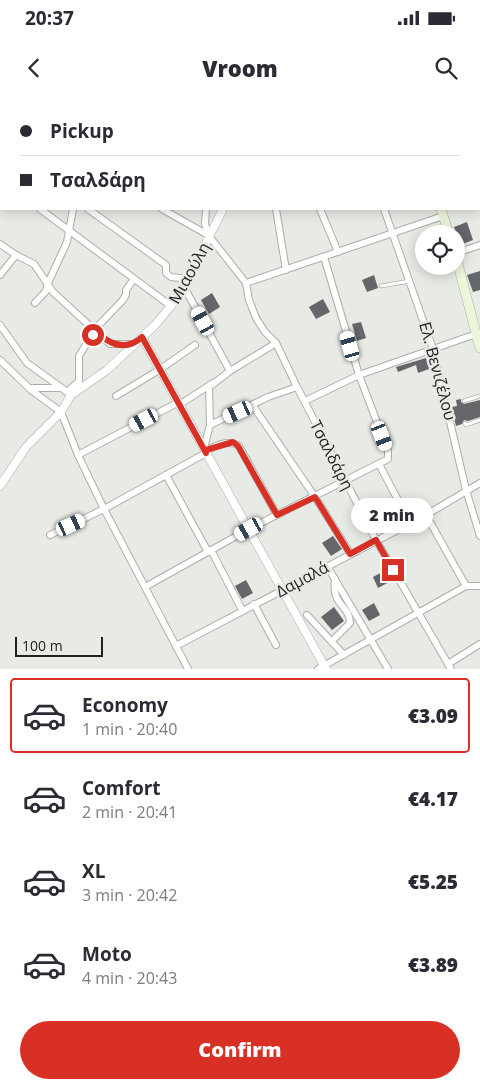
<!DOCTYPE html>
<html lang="en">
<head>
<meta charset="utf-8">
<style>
	body { margin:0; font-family:"Open Sans",sans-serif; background:#f7f7f7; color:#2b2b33; height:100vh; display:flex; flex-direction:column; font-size:19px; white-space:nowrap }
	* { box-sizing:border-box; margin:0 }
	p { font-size:16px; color:#7c7c81 }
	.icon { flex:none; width:28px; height:28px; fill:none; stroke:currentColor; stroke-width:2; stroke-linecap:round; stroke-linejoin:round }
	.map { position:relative; height:569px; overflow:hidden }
	.sheet { display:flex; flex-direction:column; background:#fff; flex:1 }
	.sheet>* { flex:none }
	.guide { position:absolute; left:0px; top:0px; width:480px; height:110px; box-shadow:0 2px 12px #0003; display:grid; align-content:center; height:110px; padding:0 20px; background:#fff }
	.tools { position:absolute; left:415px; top:125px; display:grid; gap:10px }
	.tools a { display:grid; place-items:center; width:50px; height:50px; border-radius:50%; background:#fff; box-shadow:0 2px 12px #0003; font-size:25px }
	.scale { position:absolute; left:15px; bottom:12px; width:88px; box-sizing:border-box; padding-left:5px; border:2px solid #212220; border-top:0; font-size:14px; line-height:18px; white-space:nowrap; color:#212220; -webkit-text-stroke:4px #e8eae5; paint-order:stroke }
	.end { position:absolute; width:22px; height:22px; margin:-11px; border:6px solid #d93025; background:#fff; box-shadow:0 0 0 2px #fff }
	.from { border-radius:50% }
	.bubble { position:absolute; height:35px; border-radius:18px; background:#fff; box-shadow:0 2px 12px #0003; font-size:16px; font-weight:800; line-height:35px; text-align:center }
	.car { position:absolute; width:15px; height:30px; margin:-15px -8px; border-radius:6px; box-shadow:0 0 4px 1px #0007; background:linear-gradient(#fff 24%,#345 0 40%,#fff 0 76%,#345 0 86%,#fff 0) }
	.guide b { display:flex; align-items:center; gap:18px; height:48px; font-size:19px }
	.guide b+b { border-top:1px solid #e1e1e2 }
	.guide i { width:12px; height:12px; background:#2b2b33 }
	ul { padding:9px 0 0; list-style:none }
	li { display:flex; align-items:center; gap:15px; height:75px; margin:0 10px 8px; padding:0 10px; border:2px solid transparent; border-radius:5px }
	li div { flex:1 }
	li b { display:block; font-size:19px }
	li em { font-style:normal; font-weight:800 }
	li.on { border-color:#d93025 }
	li>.icon { width:45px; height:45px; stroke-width:1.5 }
	.primary-button { display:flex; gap:10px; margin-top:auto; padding:10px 20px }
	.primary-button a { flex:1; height:58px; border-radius:30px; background:#d93025; color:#fff; font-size:20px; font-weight:800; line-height:58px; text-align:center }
	.status { display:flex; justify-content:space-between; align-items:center; height:35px; padding:0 25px; background:#fff; direction:ltr }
	.status svg { height:14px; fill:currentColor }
	header { display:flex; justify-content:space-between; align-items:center; height:65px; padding:0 20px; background:#fff; font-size:22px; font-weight:800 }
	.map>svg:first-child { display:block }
	.building { fill:#65666a }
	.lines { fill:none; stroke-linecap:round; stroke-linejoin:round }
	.service-casing { stroke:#acaea9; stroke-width:4.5 }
	.minor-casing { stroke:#acaea9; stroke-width:8 }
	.tertiary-casing { stroke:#acaea9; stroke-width:9 }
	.secondary-casing { stroke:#acaea9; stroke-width:10 }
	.service { stroke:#fff; stroke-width:3 }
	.minor { stroke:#fff; stroke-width:6 }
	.tertiary { stroke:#fff; stroke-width:8 }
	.secondary { stroke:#ecf6d8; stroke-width:9 }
	.route { stroke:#d93025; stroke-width:6 }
	.labels { text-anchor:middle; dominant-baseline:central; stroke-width:5; stroke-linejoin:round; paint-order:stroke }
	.street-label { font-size:16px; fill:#212220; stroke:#e8eae5 }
</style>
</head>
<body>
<div class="status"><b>20:37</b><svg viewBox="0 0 49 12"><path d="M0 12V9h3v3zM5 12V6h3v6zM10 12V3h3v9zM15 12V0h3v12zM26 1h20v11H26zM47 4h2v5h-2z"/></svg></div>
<header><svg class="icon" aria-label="back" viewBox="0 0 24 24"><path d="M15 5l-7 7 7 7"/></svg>Vroom<svg class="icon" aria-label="search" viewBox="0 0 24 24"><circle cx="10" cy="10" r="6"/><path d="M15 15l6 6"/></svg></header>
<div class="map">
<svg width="480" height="569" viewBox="0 0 480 569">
	<rect width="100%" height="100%" fill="#e8eae5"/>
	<!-- building -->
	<g class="building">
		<path d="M467 122 473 140 460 145 454 127Z"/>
		<path d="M480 171V190L473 192 467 175Z"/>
		<path d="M374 175 378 188 367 192 362 180Z"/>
		<path d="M212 193 220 207 209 214 201 200Z"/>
		<path d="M323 199 330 212 316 219 309 207Z"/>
		<path d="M361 222 366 238 357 241 352 224Z"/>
		<path d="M426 258 429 269 418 273 416 265 398 272 396 267Z"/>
		<path d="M461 299V302L464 304 480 300V317L468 321 464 320 462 324 456 326 452 307 457 306 456 300Z"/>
		<path d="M333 436 342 449 331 456 322 443Z"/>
		<path d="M386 470 391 481 378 488 373 477Z"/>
		<path d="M246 480 253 493 242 499 235 486Z"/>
		<path d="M374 503 380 515 369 521 362 510Z"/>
		<path d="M334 507 344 521 332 530 321 517Z"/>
	</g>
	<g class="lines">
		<defs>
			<g id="service">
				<path d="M381 186 410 181"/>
				<path d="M464 301 480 296"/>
				<path d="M465 323 466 325 480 320"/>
			</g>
			<g id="minor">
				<path d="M268 0V1"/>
				<path d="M344 0V1"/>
				<path d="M473 0V1"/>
				<path d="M82 1 83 0"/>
				<path d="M148 1 149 0"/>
				<path d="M479 28 480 34"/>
				<path d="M479 52 480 51"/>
				<path d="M0 79H1"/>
				<path d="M40 109 171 206"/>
				<path d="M88 109 166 165V173L171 177 189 179"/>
				<path d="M162 109 208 135"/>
				<path d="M206 109 205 124 209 136 246 183 443 116"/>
				<path d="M276 109 286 170"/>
				<path d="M320 109 338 152"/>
				<path d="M384 109 433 249 466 390 480 436"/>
				<path d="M0 144 16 155 34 164 53 192 104 239 110 244H134"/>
				<path d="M456 153 480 145"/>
				<path d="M0 175 16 155"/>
				<path d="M246 183 249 200 256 218 265 232 276 243 297 287 376 440 451 569"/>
				<path d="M184 187 230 271"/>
				<path d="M35 203 46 191 48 183 67 142 73 109"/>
				<path d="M0 225 27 263 70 294"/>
				<path d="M0 260 31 290 61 312 78 355 104 409 188 569"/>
				<path d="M29 288H60"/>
				<path d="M67 292 79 281V256L96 228 122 201 126 195V190L134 179"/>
				<path d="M116 296 159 270 195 245"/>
				<path d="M305 301 359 275 476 234"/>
				<path d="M253 306 315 397 350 453"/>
				<path d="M210 325 209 287 230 271 276 243"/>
				<path d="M206 350C217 346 228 339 239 346L277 415"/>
				<path d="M78 355 177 303H182L213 283"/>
				<path d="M379 364 410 423"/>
				<path d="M166 375 208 452"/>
				<path d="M426 415 466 486"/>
				<path d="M50 435 104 409 206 353 205 344 210 325 268 297 297 287"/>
				<path d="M211 450 242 510"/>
				<path d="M327 466 388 569"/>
				<path d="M145 487 249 429 388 359V351L359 275 324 157"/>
				<path d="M254 504 276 545"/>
				<path d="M307 515 344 555"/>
				<path d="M332 541 350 523C350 505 331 506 335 479"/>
				<path d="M176 546 426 415 480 383"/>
				<path d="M448 564 480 544"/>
				<path d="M318 569 466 486H480"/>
			</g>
			<g id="tertiary">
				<path d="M142 237 326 569"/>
				<path d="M0 386 26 347 61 312 71 295 107 270 155 225 171 206 184 187 223 109"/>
			</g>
			<g id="secondary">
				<path d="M414 0V1"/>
				<path d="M441 109 449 134"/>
				<path d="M456 157 480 248"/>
			</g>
		</defs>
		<!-- service casing -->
		<use href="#service" class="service-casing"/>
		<!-- minor casing -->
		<use href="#minor" class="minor-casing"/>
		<!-- tertiary casing -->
		<use href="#tertiary" class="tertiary-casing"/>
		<!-- secondary casing -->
		<use href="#secondary" class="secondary-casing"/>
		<!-- service -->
		<use href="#service" class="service"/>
		<!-- minor -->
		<use href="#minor" class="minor"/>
		<!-- tertiary -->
		<use href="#tertiary" class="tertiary"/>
		<!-- secondary -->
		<use href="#secondary" class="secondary"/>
	</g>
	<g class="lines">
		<!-- route -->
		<path class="route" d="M93 235 95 231C109 244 126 252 142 237L206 353V350L233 342 238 346 277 415 315 397 350 454 376 440 393 470"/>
	</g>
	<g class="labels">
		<!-- street labels -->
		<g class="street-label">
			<text transform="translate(189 173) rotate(-61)">Μιαούλη</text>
			<text transform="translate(438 271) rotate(75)">Ελ. Βενιζέλου</text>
			<text transform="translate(332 355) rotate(63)">Τσαλδάρη</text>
			<text transform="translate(302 479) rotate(-28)">Δαμαλά</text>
		</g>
	</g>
</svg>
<div class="tools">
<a><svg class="icon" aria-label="locate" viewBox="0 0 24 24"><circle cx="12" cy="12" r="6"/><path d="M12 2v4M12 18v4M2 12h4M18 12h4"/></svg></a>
</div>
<div class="scale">100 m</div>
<i class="end from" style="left:93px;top:235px"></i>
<i class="end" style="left:393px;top:470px"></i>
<div class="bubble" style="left:351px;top:398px;width:82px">2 min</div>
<i class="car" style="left:203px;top:221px;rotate:331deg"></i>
<i class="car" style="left:350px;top:246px;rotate:344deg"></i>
<i class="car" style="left:238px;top:312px;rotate:246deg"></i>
<i class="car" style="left:144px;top:320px;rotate:242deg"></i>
<i class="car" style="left:382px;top:336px;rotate:159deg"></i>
<i class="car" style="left:71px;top:425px;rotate:65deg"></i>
<i class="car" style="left:249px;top:429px;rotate:241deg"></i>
<div class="guide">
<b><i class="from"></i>Pickup</b>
<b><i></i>Τσαλδάρη</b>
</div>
</div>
<section class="sheet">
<ul>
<li class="on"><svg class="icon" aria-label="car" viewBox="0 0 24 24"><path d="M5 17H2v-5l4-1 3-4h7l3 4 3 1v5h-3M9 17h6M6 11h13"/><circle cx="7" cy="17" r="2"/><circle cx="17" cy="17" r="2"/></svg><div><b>Economy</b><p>1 min · 20:40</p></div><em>€3.09</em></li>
<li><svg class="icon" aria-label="car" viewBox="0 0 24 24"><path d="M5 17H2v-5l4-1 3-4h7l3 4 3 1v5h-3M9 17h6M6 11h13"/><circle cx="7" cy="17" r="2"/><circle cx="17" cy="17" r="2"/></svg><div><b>Comfort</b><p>2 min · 20:41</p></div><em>€4.17</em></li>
<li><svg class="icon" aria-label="car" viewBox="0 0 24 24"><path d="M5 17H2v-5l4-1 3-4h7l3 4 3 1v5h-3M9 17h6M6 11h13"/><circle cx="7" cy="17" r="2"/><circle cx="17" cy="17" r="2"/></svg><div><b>XL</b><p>3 min · 20:42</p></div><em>€5.25</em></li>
<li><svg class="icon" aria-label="car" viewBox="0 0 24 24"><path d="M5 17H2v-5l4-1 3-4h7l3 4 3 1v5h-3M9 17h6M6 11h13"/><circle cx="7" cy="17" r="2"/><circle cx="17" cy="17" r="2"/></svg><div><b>Moto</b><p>4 min · 20:43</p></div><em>€3.89</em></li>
</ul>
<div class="primary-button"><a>Confirm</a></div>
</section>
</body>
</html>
